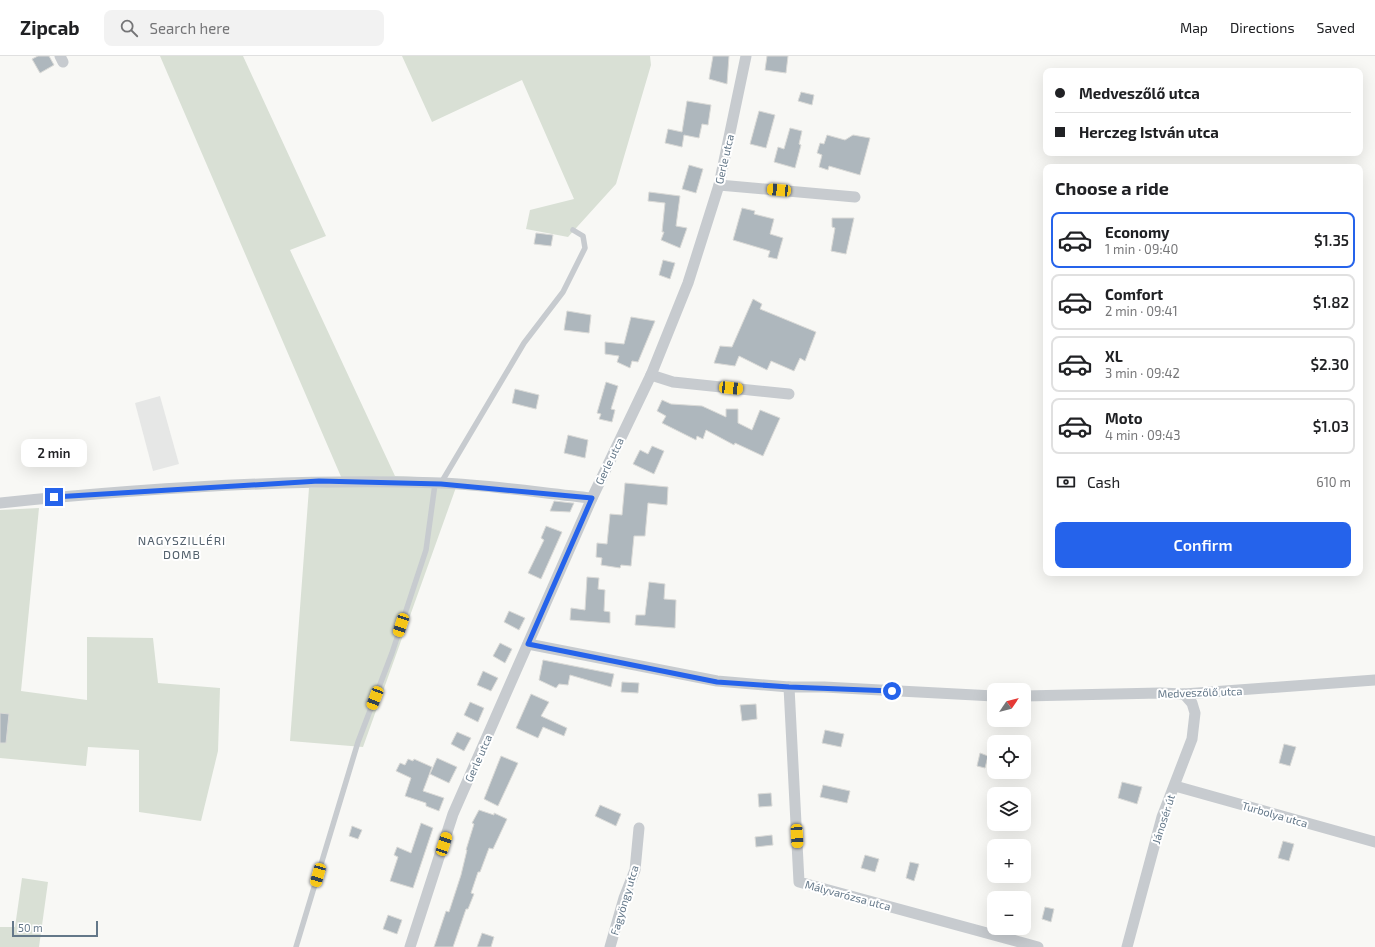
<!DOCTYPE html>
<html lang="en">
<head>
<meta charset="utf-8">
<style>
	body { margin:0; font-family:"Exo 2",sans-serif; background:#f2f2f2; color:#202124; height:100vh; display:flex; flex-direction:column; font-size:15px; white-space:nowrap }
	* { box-sizing:border-box; margin:0 }
	p { font-size:13px; color:#757577 }
	.icon { flex:none; width:22px; height:22px; fill:none; stroke:currentColor; stroke-width:2; stroke-linecap:round; stroke-linejoin:round }
	.map { position:relative; flex:1; overflow:hidden }
	.side { position:absolute; left:1043px; top:108px; width:320px; height:412px; display:flex; flex-direction:column; background:#fff; border-radius:8px; box-shadow:0 4px 16px #0002 }
	.side>* { flex:none }
	.hud { position:absolute; left:1043px; top:12px; width:320px; height:88px; border-radius:8px; box-shadow:0 4px 16px #0002; display:grid; align-content:center; height:88px; padding:0 12px; background:#fff }
	.needle { width:26px; rotate:55deg }
	.controls { position:absolute; left:987px; top:627px; display:grid; gap:8px }
	.controls a { display:grid; place-items:center; width:44px; height:44px; border-radius:8px; background:#fff; box-shadow:0 4px 16px #0002; font-size:20px }
	.scale { position:absolute; left:12px; bottom:10px; width:86px; box-sizing:border-box; padding-left:4px; border:2px solid #647889; border-top:0; font-size:11px; line-height:14px; white-space:nowrap; color:#647889; -webkit-text-stroke:3px #fff; paint-order:stroke }
	.end { position:absolute; width:18px; height:18px; margin:-9px; border:5px solid #2563eb; background:#fff; box-shadow:0 0 0 2px #fff }
	.from { border-radius:50% }
	.bubble { position:absolute; height:28px; border-radius:8px; background:#fff; box-shadow:0 4px 16px #0002; font-size:13px; font-weight:600; line-height:28px; text-align:center }
	.car { position:absolute; width:12px; height:24px; margin:-12px -6px; border-radius:5px; box-shadow:0 0 3px 1px #0007; background:linear-gradient(#f5c518 24%,#345 0 40%,#f5c518 0 76%,#345 0 86%,#f5c518 0) }
	.hud b { display:flex; align-items:center; gap:14px; height:38px; font-size:15px }
	.hud b+b { border-top:1px solid #e0e0e0 }
	.hud i { width:10px; height:10px; background:#202124 }
	ul { padding:0; list-style:none }
	li { display:flex; align-items:center; gap:12px; height:56px; margin:0 8px 6px; padding:0 4px; border:2px solid #e0e0e0; border-radius:8px }
	li div { flex:1 }
	li b { display:block; font-size:15px }
	li em { font-style:normal; font-weight:600 }
	li.current { border-color:#2563eb }
	li>.icon { width:36px; height:36px; stroke-width:1.5 }
	h2 { padding:0 12px; font-size:18px; line-height:48px }
	.pay { display:flex; align-items:center; gap:10px; height:44px; padding:0 12px; font-size:15px }
	.pay p { margin-inline-start:auto }
	.cta { display:flex; gap:8px; margin-top:auto; padding:8px 12px }
	.cta a { flex:1; height:46px; border-radius:8px; background:#2563eb; color:#fff; font-size:16px; font-weight:600; line-height:46px; text-align:center }
	header { display:flex; align-items:center; gap:24px; box-sizing:border-box; height:56px; padding:0 20px; background:#fff; border-bottom:1px solid #e0e0e0 }
	header strong { font-size:19px }
	nav { display:flex; gap:22px; margin-inline-start:auto; font-size:14px }
	.search { width:280px; height:36px; background:#f2f2f2; display:flex; align-items:center; gap:10px; box-sizing:border-box; padding:0 14px; border-radius:8px; color:#757577; font-size:15px }
	.map>svg:first-child { display:block }
	.built { fill:#e6e7e6 }
	.green { fill:#d9e0d5 }
	.building { fill:#aeb7bd; stroke:#dadad7 }
	.lines { fill:none; stroke-linecap:round; stroke-linejoin:round }
	.service { stroke:#c7cbcf; stroke-width:5.5 }
	.minor { stroke:#c7cbcf; stroke-width:11 }
	.route { stroke:#2563eb; stroke-width:5 }
	.labels { text-anchor:middle; dominant-baseline:central; stroke-width:4; stroke-linejoin:round; paint-order:stroke }
	.street-label { font-size:11px; fill:#647889; stroke:#fff }
	.neighbourhood-label { font-size:12px; letter-spacing:1px; fill:#53616d; stroke:#fff }
</style>
</head>
<body>
<header>
<strong>Zipcab</strong>
<div class="search"><svg class="icon" aria-label="search" viewBox="0 0 24 24"><circle cx="10" cy="10" r="6"/><path d="M15 15l6 6"/></svg>Search here</div>
<nav><a>Map</a><a>Directions</a><a>Saved</a></nav>
</header>
<div class="map">
<svg width="1375" height="891" viewBox="0 0 1375 891">
	<rect width="100%" height="100%" fill="#f8f8f5"/>
	<!-- built -->
	<path class="built" d="M160 340 179 408 153 415 135 347Z"/>
	<!-- green -->
	<g class="green">
		<path d="M160 0H243L326 180 290 194 395 420 459 423 363 691 290 685 309 432 345 430Z"/>
		<path d="M402 0H650L651 9 616 128 568 181 526 173 530 154 574 143 522 24 432 66Z"/>
		<path d="M39 452 21 635 87 644V581L153 582 158 627 220 632 218 695 201 765 139 756V694L88 691 86 710 0 702V454Z"/>
		<path d="M22 822 48 826 39 891H0V871H15Z"/>
	</g>
	<!-- building -->
	<g class="building">
		<path d="M38 0H49L54 9 40 17 32 3Z"/>
		<path d="M713 0H729L727 28 709 23Z"/>
		<path d="M767 0H788L786 17 765 14Z"/>
		<path d="M801 36 814 39 812 49 798 45Z"/>
		<path d="M687 45 711 49 708 69 702 68 699 82 684 79 682 91 665 87 668 73 682 76Z"/>
		<path d="M759 55 775 59 766 92 750 88Z"/>
		<path d="M790 72 802 75 799 88 801 89 795 112 774 106 778 91 784 93Z"/>
		<path d="M827 79 845 84 853 79 870 82 860 119 829 110 828 114 819 111 822 99 817 97 820 87 824 88Z"/>
		<path d="M689 109 703 113 696 137 682 133Z"/>
		<path d="M649 136 680 140 676 170 687 172 680 192 661 184 664 176H662L665 147 648 145Z"/>
		<path d="M742 152 755 155 754 158 774 163 770 178 783 182 777 203 768 201 770 195 733 184Z"/>
		<path d="M832 162H854L846 198 831 195 835 172 832 171Z"/>
		<path d="M536 177 553 179 551 190 534 188Z"/>
		<path d="M663 204 675 207 670 223 659 219Z"/>
		<path d="M753 243 762 248 760 253 816 276 805 305 800 302 794 315 771 305 767 314 739 300 735 310 714 307 720 290 732 291Z"/>
		<path d="M567 255 591 259 589 277 564 274Z"/>
		<path d="M631 261 655 265 638 306 632 305 630 312 617 306 619 300 605 298V286L624 288Z"/>
		<path d="M606 326 618 330 611 353 615 354 612 366 599 363 601 358 597 357Z"/>
		<path d="M515 333 539 339 536 353 512 347Z"/>
		<path d="M662 344 671 348 702 350 726 361V353H738V367L752 374 760 354 780 362 763 400 735 387 734 389 706 374 703 383 697 380 696 384 662 367 666 360 657 355Z"/>
		<path d="M568 379 588 384 585 402 564 397Z"/>
		<path d="M652 390 664 395 654 418 633 408 640 394 648 398Z"/>
		<path d="M625 427 668 431 667 449 648 447 645 480H634L631 510 621 509 620 512 601 509 602 502 596 501 597 487 607 488 610 458 622 459Z"/>
		<path d="M554 445 572 447H574L570 456 550 455Z"/>
		<path d="M546 470 562 476 541 523 528 517 544 484 541 482Z"/>
		<path d="M587 521 599 522 598 533 605 534 604 555 610 556V567L570 564 571 552 585 554Z"/>
		<path d="M649 526 665 528 664 543 676 544 675 572 635 569 636 559H645Z"/>
		<path d="M509 555 525 562 519 574 504 566Z"/>
		<path d="M500 587 512 593 505 607 493 600Z"/>
		<path d="M543 604 614 618 611 631 570 619 568 629 559 628 556 632 539 624Z"/>
		<path d="M483 615 498 622 491 635 477 629Z"/>
		<path d="M622 626 639 627 638 637 621 636Z"/>
		<path d="M531 638 549 646 541 660 567 672 564 680 543 671 538 682 516 672Z"/>
		<path d="M470 646 484 652 478 666 464 659Z"/>
		<path d="M756 648 757 663 742 665 740 649Z"/>
		<path d="M0 657 9 658 6 687H0Z"/>
		<path d="M825 674 844 678 841 691 822 687Z"/>
		<path d="M457 676 471 682 464 695 451 688Z"/>
		<path d="M1284 688 1296 691 1290 710 1279 707Z"/>
		<path d="M980 697 988 700 985 712 977 710Z"/>
		<path d="M501 700 518 707 498 750 484 743Z"/>
		<path d="M437 702 457 711 449 727 430 718Z"/>
		<path d="M408 703 413 705 414 703 432 711 423 735 444 742 439 755 426 750V747L405 740 411 722 396 715 400 707 405 709Z"/>
		<path d="M1122 726 1142 731 1137 748 1118 742Z"/>
		<path d="M823 729 850 735 847 747 820 741Z"/>
		<path d="M771 737 772 750 759 751 758 738Z"/>
		<path d="M600 749 621 758 616 770 595 760Z"/>
		<path d="M479 754 494 759V757L507 763 493 793 489 792 480 816H478L471 837 474 838 468 853H466L453 891H434L446 855 449 856 461 819 467 794H466L474 768 472 767Z"/>
		<path d="M421 767 433 772 413 832 390 825 398 801 394 799 397 791 411 797Z"/>
		<path d="M352 770 362 774 358 783 349 780Z"/>
		<path d="M772 779 773 789 756 791 755 781Z"/>
		<path d="M1283 785 1294 788 1289 805 1278 802Z"/>
		<path d="M865 799 879 803 875 816 861 812Z"/>
		<path d="M910 806 919 808 914 825 906 822Z"/>
		<path d="M1045 851 1054 853 1051 866 1042 863Z"/>
		<path d="M388 859 402 864 397 878 383 873Z"/>
		<path d="M482 877 494 881 491 891H477Z"/>
	</g>
	<g class="lines">
		<!-- service -->
		<g class="service">
			<path d="M441 427 524 287 563 236 585 192 583 180 573 174"/>
			<path d="M296 891 358 686 392 597 426 494 435 428"/>
		</g>
		<!-- minor -->
		<g class="minor">
			<path d="M60 0 63 6"/>
			<path d="M719 129 855 141"/>
			<path d="M651 319 673 326 789 338"/>
			<path d="M0 447C146 432 294 422 441 427 491 429 542 437 592 442"/>
			<path d="M528 588 717 625 789 631H824L994 640"/>
			<path d="M789 631 799 826 1038 891"/>
			<path d="M1024 640 1160 637 1184 638 1375 624"/>
			<path d="M1175 730 1375 786"/>
			<path d="M410 891 453 758 592 442 651 319 688 227 719 129 746 0"/>
			<path d="M610 891 624 842 635 814 639 772"/>
			<path d="M1127 891 1162 761 1192 683 1195 657 1192 647 1184 638"/>
		</g>
	</g>
	<g class="lines">
		<!-- route -->
		<path class="route" d="M54 441 319 425 441 428 592 442 528 588 717 626 789 631 892 635"/>
	</g>
	<g class="labels">
		<!-- street labels -->
		<g class="street-label">
			<text transform="translate(724 103) rotate(-77)">Gerle utca</text>
			<text transform="translate(609 405) rotate(-64)">Gerle utca</text>
			<text transform="translate(1200 636) rotate(-2)">Medveszőlő utca</text>
			<text transform="translate(478 702) rotate(-66)">Gerle utca</text>
			<text transform="translate(1275 758) rotate(16)">Turbolya utca</text>
			<text transform="translate(1163 763) rotate(-72)">Jánosér út</text>
			<text transform="translate(848 839) rotate(15)">Mályvarózsa utca</text>
			<text transform="translate(624 844) rotate(-73)">Fagyöngy utca</text>
		</g>
		<!-- neighbourhood labels -->
		<g class="neighbourhood-label">
			<text x="182" y="484">NAGYSZILLÉRI<tspan x="182" dy="14">DOMB</tspan></text>
		</g>
	</g>
</svg>
<div class="controls">
<a><svg class="needle" viewBox="-14 -14 28 28"><path d="M0-13l5 13h-10z" fill="#e53935"/><path d="M0 13l5-13h-10z" fill="#757577"/></svg></a>
<a><svg class="icon" aria-label="locate" viewBox="0 0 24 24"><circle cx="12" cy="12" r="6"/><path d="M12 2v4M12 18v4M2 12h4M18 12h4"/></svg></a>
<a><svg class="icon" aria-label="layers" viewBox="0 0 24 24"><path d="M12 4l9 5-9 5-9-5zM3 14l9 5 9-5"/></svg></a>
<a>+</a>
<a>−</a>
</div>
<div class="scale">50 m</div>
<i class="end from" style="left:892px;top:635px"></i>
<i class="end" style="left:54px;top:441px"></i>
<div class="bubble" style="left:21px;top:383px;width:66px">2 min</div>
<i class="car" style="left:779px;top:134px;rotate:275deg"></i>
<i class="car" style="left:731px;top:332px;rotate:96deg"></i>
<i class="car" style="left:401px;top:569px;rotate:198deg"></i>
<i class="car" style="left:375px;top:642px;rotate:201deg"></i>
<i class="car" style="left:797px;top:780px;rotate:177deg"></i>
<i class="car" style="left:444px;top:788px;rotate:18deg"></i>
<i class="car" style="left:318px;top:819px;rotate:196deg"></i>
<div class="hud">
<b><i class="from"></i>Medveszőlő utca</b>
<b><i></i>Herczeg István utca</b>
</div>
<section class="side">
<h2>Choose a ride</h2>
<ul>
<li class="current"><svg class="icon" aria-label="car" viewBox="0 0 24 24"><path d="M5 17H2v-5l4-1 3-4h7l3 4 3 1v5h-3M9 17h6M6 11h13"/><circle cx="7" cy="17" r="2"/><circle cx="17" cy="17" r="2"/></svg><div><b>Economy</b><p>1 min · 09:40</p></div><em>$1.35</em></li>
<li><svg class="icon" aria-label="car" viewBox="0 0 24 24"><path d="M5 17H2v-5l4-1 3-4h7l3 4 3 1v5h-3M9 17h6M6 11h13"/><circle cx="7" cy="17" r="2"/><circle cx="17" cy="17" r="2"/></svg><div><b>Comfort</b><p>2 min · 09:41</p></div><em>$1.82</em></li>
<li><svg class="icon" aria-label="car" viewBox="0 0 24 24"><path d="M5 17H2v-5l4-1 3-4h7l3 4 3 1v5h-3M9 17h6M6 11h13"/><circle cx="7" cy="17" r="2"/><circle cx="17" cy="17" r="2"/></svg><div><b>XL</b><p>3 min · 09:42</p></div><em>$2.30</em></li>
<li><svg class="icon" aria-label="car" viewBox="0 0 24 24"><path d="M5 17H2v-5l4-1 3-4h7l3 4 3 1v5h-3M9 17h6M6 11h13"/><circle cx="7" cy="17" r="2"/><circle cx="17" cy="17" r="2"/></svg><div><b>Moto</b><p>4 min · 09:43</p></div><em>$1.03</em></li>
</ul>
<div class="pay"><svg class="icon" aria-label="cash" viewBox="0 0 24 24"><path d="M3 7h18v10H3z"/><circle cx="12" cy="12" r="2"/></svg>Cash<p>610 m</p></div>
<div class="cta"><a>Confirm</a></div>
</section>
</div>
</body>
</html>
